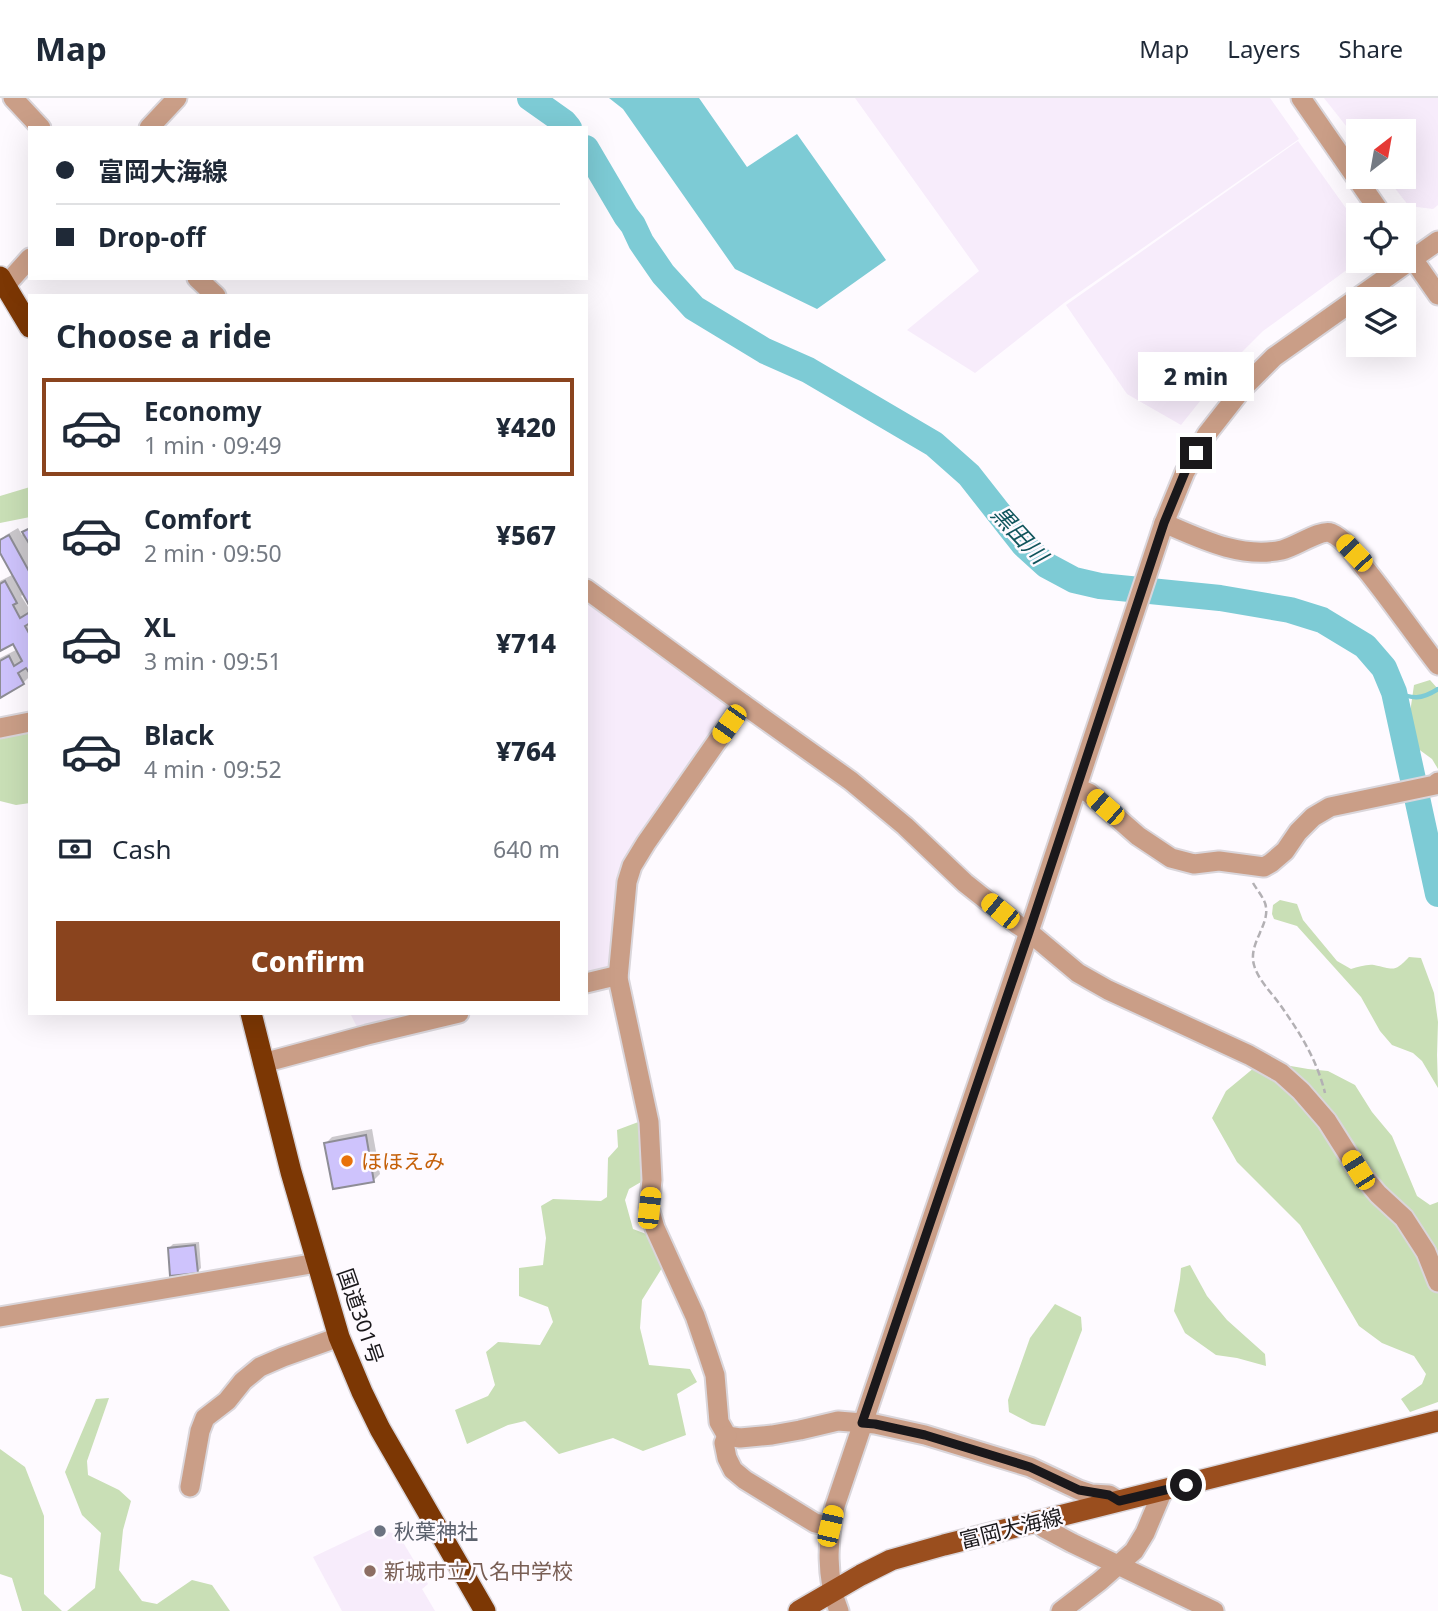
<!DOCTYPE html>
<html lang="en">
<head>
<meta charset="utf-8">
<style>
	body { margin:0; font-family:"Noto Sans","Noto Sans JP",sans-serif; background:#f6f6f7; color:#1f2937; height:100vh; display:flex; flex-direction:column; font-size:26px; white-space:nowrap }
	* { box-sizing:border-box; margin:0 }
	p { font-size:23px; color:#747a83 }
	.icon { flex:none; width:38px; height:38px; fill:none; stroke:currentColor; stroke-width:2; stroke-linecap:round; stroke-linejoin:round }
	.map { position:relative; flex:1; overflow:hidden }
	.drawer { position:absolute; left:28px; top:196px; width:560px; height:721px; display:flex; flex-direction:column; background:#fff; border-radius:0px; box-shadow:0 7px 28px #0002 }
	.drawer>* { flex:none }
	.banner { position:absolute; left:28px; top:28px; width:560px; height:154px; border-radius:0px; box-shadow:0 7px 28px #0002; display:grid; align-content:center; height:154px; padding:0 28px; background:#fff }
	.needle { width:46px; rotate:31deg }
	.controls { position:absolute; left:1346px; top:21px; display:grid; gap:14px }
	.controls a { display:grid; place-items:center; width:70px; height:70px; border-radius:0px; background:#fff; box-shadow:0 7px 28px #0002; font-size:35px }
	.end { position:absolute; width:32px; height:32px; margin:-16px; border:9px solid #1a181b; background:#fff; box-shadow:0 0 0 4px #fff }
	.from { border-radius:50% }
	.bubble { position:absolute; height:49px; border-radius:0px; background:#fff; box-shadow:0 7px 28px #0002; font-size:23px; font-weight:800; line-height:49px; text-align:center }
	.car { position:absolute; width:21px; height:42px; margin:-21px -10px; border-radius:9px; box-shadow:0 0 5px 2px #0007; background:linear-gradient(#f5c518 24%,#345 0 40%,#f5c518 0 76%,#345 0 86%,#f5c518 0) }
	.banner b { display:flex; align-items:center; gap:24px; height:66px; font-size:26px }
	.banner b+b { border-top:2px solid #e0e1e3 }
	.banner i { width:18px; height:18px; background:#1f2937 }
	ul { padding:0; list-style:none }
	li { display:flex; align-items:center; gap:21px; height:98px; margin:0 14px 10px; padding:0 14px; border:4px solid transparent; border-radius:0px }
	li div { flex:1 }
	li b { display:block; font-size:26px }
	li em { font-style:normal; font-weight:800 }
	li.current { border-color:#8a441e }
	li>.icon { width:63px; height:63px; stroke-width:1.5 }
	h2 { padding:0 28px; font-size:32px; line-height:84px }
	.pay { display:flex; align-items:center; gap:18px; height:77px; padding:0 28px; font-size:26px }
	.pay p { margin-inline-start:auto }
	.action { display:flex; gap:14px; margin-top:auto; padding:14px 28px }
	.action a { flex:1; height:80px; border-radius:0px; background:#8a441e; color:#fff; font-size:28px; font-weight:800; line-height:80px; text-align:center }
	header { display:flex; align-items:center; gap:42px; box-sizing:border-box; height:98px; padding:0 35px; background:#fff; border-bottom:2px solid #e0e1e3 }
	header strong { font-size:33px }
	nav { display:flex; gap:38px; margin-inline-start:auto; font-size:24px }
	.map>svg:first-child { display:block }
	.built { fill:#f7ecfb }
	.green { fill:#c9dfb6 }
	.water { fill:#7dcbd5 }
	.shadow { fill:#0003 }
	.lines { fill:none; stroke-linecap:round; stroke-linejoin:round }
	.stream { stroke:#7dcbd5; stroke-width:4.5 }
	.river { stroke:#7dcbd5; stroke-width:26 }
	.building { fill:#cec3fc; stroke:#8e8d96; stroke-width:2 }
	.minor-casing { stroke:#dad6db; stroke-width:23 }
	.major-casing { stroke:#dad6db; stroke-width:24 }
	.highway-casing { stroke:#dad6db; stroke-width:24 }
	.path { stroke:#b3b0b4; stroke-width:2.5; stroke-dasharray:7 3.5; stroke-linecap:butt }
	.minor { stroke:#ca9e87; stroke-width:19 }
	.major { stroke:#9a4e1e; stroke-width:21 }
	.highway { stroke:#7c3704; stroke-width:21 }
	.route { stroke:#1a181b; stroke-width:9 }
	.food-dot { fill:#e8710a; stroke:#fefaff; stroke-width:2.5 }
	.worship-dot { fill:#6b7280; stroke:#fefaff; stroke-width:2.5 }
	.education-dot { fill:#8d6e63; stroke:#fefaff; stroke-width:2.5 }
	.labels { text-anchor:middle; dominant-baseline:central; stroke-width:5; stroke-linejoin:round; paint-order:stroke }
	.food-label { font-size:21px; fill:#c56008; stroke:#fefaff; text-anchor:start }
	.street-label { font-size:21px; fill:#1a181b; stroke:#fefaff }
	.worship-label { font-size:21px; fill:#5b616d; stroke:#fefaff; text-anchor:start }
	.education-label { font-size:21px; fill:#785e54; stroke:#fefaff; text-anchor:start }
	.water-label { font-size:23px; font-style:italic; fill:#10555c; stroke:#fefaff }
</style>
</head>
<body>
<header>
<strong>Map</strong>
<nav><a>Map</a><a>Layers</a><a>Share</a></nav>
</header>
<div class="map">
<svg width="1438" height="1513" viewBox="0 0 1438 1513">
	<rect width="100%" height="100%" fill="#fefaff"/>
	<!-- built -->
	<g class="built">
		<path d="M855 0H1270L1299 41 1064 205 975 275 907 232 979 173Z"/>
		<path d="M1324 0H1438V107L1433 111 1409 108 1386 79H1404V33H1358V43Z"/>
		<path d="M1298 43 1358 127 1359 163 1263 233 1228 268 1181 327 1127 296 1066 207Z"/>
		<path d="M586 496 729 606 727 615 623 765 613 869 586 880Z"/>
		<path d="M350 915H436L359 933Z"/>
		<path d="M372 1431 398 1436 428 1486 422 1491 435 1513H342L313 1459Z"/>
	</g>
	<!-- green -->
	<g class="green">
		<path d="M30 389V419L0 425V398Z"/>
		<path d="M1430 582 1438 591V671L1432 661 1417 650 1409 622 1414 587Z"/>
		<path d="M30 634V705L16 707 0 703V639Z"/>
		<path d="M1280 802 1297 806 1303 822 1337 863 1351 871C1358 869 1367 866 1374 867 1394 871 1394 875 1409 859L1421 860 1434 895 1438 924 1437 957 1438 990 1422 963 1413 955 1392 947 1380 933 1361 899 1297 828 1274 821 1272 816 1273 807Z"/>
		<path d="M1285 967 1308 971 1328 973 1355 987 1372 1014 1392 1038 1417 1098 1430 1107 1438 1104V1304L1410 1314 1401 1301 1422 1286 1426 1276 1414 1258 1382 1245 1359 1228 1300 1127 1237 1064 1212 1020 1226 993 1255 969Z"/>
		<path d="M641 1023 645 1054 641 1084 629 1091 625 1102 633 1131 649 1137 662 1170 642 1202 640 1230 649 1267 690 1271 697 1284 677 1296 686 1337 643 1353 613 1340 559 1356 525 1323 508 1327 467 1346 455 1312 488 1298 495 1287 486 1254 498 1244 540 1247 553 1224 548 1209 519 1198V1170L543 1167 546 1140 541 1108 553 1101 601 1103 607 1099 608 1060 618 1049 617 1032Z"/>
		<path d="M1190 1167 1207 1198 1227 1222 1265 1256 1266 1268 1237 1260 1216 1257 1185 1235 1174 1213 1180 1181 1181 1170Z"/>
		<path d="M1055 1206 1081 1219 1082 1232 1045 1328 1032 1326 1009 1314 1008 1302 1030 1240Z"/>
		<path d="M109 1300 87 1363 88 1377 119 1392 131 1403 123 1432 119 1472 142 1503 157 1506 192 1482 212 1487 230 1513H67L95 1490 101 1435 82 1417 65 1374 96 1301Z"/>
		<path d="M0 1351 25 1369 44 1418V1496L62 1513H22L12 1480 0 1476Z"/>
	</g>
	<!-- water -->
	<path class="water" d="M609 0H699L747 69 797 36 886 162 817 211 735 171 623 11Z"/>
	<!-- shadow -->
	<g class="shadow">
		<path d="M30 429V505L24 495 21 498 30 512V578L23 585 0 597V560L18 551 14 544 0 551V483L14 476 0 452V442L6 437 18 430 22 437Z"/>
		<path d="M372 1031 380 1076 373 1083 326 1045 332 1039Z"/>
		<path d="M199 1144 201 1170 197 1174 169 1150 173 1146Z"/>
	</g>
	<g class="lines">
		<!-- stream -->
		<path class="stream" d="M1394 594C1413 601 1421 602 1438 591"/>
		<!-- river -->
		<g class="river">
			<path d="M530 0 564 24 569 30"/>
			<path d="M586 50 626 118 633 127 641 144 663 176 694 210 765 253 808 272 934 346 969 377 1024 447 1046 467 1074 482 1100 488 1220 500 1290 512 1322 522 1365 548 1384 570 1394 594 1438 796"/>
		</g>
	</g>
	<!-- building -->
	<g class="building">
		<path d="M30 430V447L22 434Z"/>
		<path d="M9 437 30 475V509L0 455V442Z"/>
		<path d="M5 483 17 505 13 507 20 520 30 514V525L25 528 30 537V576L26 570 18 575 24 586 0 600V563L9 558 14 568 22 563 13 546 0 553V486Z"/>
		<path d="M366 1037 374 1084 333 1091 324 1045Z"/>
		<path d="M195 1147 198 1175 170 1178 168 1150Z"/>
	</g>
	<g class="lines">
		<defs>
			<g id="minor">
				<path d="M13 0 41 30"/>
				<path d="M1301 0 1382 117"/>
				<path d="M149 30 177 0"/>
				<path d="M1404 148 1438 197"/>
				<path d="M197 180 216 198"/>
				<path d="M5 188 30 160"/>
				<path d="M1164 425C1201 441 1241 461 1282 452 1295 449 1321 431 1331 435 1345 441 1355 457 1364 469 1390 501 1413 535 1438 567"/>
				<path d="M586 491 743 606 851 683 905 728 965 785 1018 827 1029 834 1078 875 1108 892 1249 957 1281 975 1301 993 1327 1023 1358 1072 1378 1096 1404 1120 1426 1154 1438 1184"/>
				<path d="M743 606 646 745 632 768 627 784 618 880 649 1024 652 1082 649 1110 655 1130 695 1218 708 1256 715 1277 719 1324 727 1338 740 1340 772 1337 800 1332 838 1323 875 1326 925 1337 1030 1369 1079 1392 1091 1396 1109 1397 1119 1403"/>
				<path d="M0 630 30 624"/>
				<path d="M1077 690 1089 695 1138 738 1171 760 1194 766 1219 763 1264 769 1271 765 1285 753 1298 734 1313 719 1330 709 1435 687 1438 684"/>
				<path d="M586 885 611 879 618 880"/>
				<path d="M263 965 367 937 459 915"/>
				<path d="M0 1219 317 1165"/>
				<path d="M727 1338 724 1345 727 1360 733 1372 745 1382 815 1425 830 1428"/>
				<path d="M190 1389 200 1333 205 1320 227 1303 243 1283 260 1269 283 1259 339 1239"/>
				<path d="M1039 1423 1044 1430 1072 1445 1214 1513"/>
				<path d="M839 1513C826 1481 827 1441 835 1408L1029 834 1164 425 1185 374 1207 336 1243 290 1274 259 1438 143"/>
				<path d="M1061 1513 1100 1483 1134 1453 1145 1435 1161 1397V1393"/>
			</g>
			<path id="major" d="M799 1513 861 1477 891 1462 944 1447 1438 1323"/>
			<g id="highway">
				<path d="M0 179 30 229"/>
				<path d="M251 915 291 1074 339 1239 362 1294 380 1331 485 1513"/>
			</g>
		</defs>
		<!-- minor casing -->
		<use href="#minor" class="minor-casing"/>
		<!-- major casing -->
		<use href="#major" class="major-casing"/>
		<!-- highway casing -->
		<use href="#highway" class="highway-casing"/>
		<!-- path -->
		<path class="path" d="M1253 785C1257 792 1265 801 1266 809 1269 828 1248 846 1254 867 1258 882 1272 895 1281 908 1300 935 1317 962 1325 995"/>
		<!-- minor -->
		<use href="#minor" class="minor"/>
		<!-- major -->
		<use href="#major" class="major"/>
		<!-- highway -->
		<use href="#highway" class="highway"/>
	</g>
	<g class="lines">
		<!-- route -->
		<path class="route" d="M1186 1387 1119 1403 1109 1397 1079 1392 1030 1369 1004 1361 925 1337 875 1326 862 1325 1029 834 1164 425 1185 374 1196 355"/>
	</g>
	<!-- markers -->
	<circle class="food-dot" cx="347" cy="1063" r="7"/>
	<circle class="worship-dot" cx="380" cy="1433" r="7"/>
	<circle class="education-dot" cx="370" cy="1473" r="7"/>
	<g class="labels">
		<!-- food labels -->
		<g class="food-label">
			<text x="361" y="1063">ほほえみ</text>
		</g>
		<!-- street labels -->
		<g class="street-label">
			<text transform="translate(361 1218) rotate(71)">国道301号</text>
			<text transform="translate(1011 1430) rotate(-14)">富岡大海線</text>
		</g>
		<!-- worship labels -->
		<g class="worship-label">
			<text x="394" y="1433">秋葉神社</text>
		</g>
		<!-- education labels -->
		<g class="education-label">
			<text x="384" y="1473">新城市立八名中学校</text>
		</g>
		<!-- water labels -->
		<g class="water-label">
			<text transform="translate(1020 436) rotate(47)">黒田川</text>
		</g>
	</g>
</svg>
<div class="controls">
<a><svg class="needle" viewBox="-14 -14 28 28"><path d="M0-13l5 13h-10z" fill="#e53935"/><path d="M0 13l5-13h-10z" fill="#747a83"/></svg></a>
<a><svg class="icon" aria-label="locate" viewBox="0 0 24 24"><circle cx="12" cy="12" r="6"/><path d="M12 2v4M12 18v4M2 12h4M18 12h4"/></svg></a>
<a><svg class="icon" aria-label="layers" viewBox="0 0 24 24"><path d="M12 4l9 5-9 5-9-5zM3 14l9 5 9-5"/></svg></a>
</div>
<i class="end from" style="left:1186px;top:1387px"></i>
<i class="end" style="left:1196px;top:355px"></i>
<div class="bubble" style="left:1138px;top:254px;width:116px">2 min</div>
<i class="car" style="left:1354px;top:455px;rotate:317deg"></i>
<i class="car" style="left:729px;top:626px;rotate:215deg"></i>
<i class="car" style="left:1105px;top:709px;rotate:311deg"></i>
<i class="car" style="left:1000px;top:813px;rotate:309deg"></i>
<i class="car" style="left:1358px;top:1072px;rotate:328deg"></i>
<i class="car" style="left:649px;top:1110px;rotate:6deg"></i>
<i class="car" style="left:830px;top:1428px;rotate:13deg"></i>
<div class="banner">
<b><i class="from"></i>富岡大海線</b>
<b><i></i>Drop-off</b>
</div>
<section class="drawer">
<h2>Choose a ride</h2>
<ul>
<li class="current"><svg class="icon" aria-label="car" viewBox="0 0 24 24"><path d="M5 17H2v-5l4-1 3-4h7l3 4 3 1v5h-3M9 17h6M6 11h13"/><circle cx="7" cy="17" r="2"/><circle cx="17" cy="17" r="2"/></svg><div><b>Economy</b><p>1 min · 09:49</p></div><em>¥420</em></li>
<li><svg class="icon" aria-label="car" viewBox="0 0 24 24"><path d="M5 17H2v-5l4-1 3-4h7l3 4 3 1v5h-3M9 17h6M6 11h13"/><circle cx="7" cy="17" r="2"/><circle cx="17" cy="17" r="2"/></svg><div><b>Comfort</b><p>2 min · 09:50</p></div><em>¥567</em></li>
<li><svg class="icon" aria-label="car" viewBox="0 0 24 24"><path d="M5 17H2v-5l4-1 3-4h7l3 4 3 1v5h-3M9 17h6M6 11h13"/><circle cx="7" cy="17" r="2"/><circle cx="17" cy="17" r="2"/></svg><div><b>XL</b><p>3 min · 09:51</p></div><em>¥714</em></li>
<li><svg class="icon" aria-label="car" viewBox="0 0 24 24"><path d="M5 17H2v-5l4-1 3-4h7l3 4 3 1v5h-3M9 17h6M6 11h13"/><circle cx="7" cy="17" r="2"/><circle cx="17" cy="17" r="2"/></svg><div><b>Black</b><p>4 min · 09:52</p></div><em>¥764</em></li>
</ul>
<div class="pay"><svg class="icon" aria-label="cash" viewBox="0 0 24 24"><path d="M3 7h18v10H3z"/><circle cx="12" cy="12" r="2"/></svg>Cash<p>640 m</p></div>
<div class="action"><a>Confirm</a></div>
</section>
</div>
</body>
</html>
